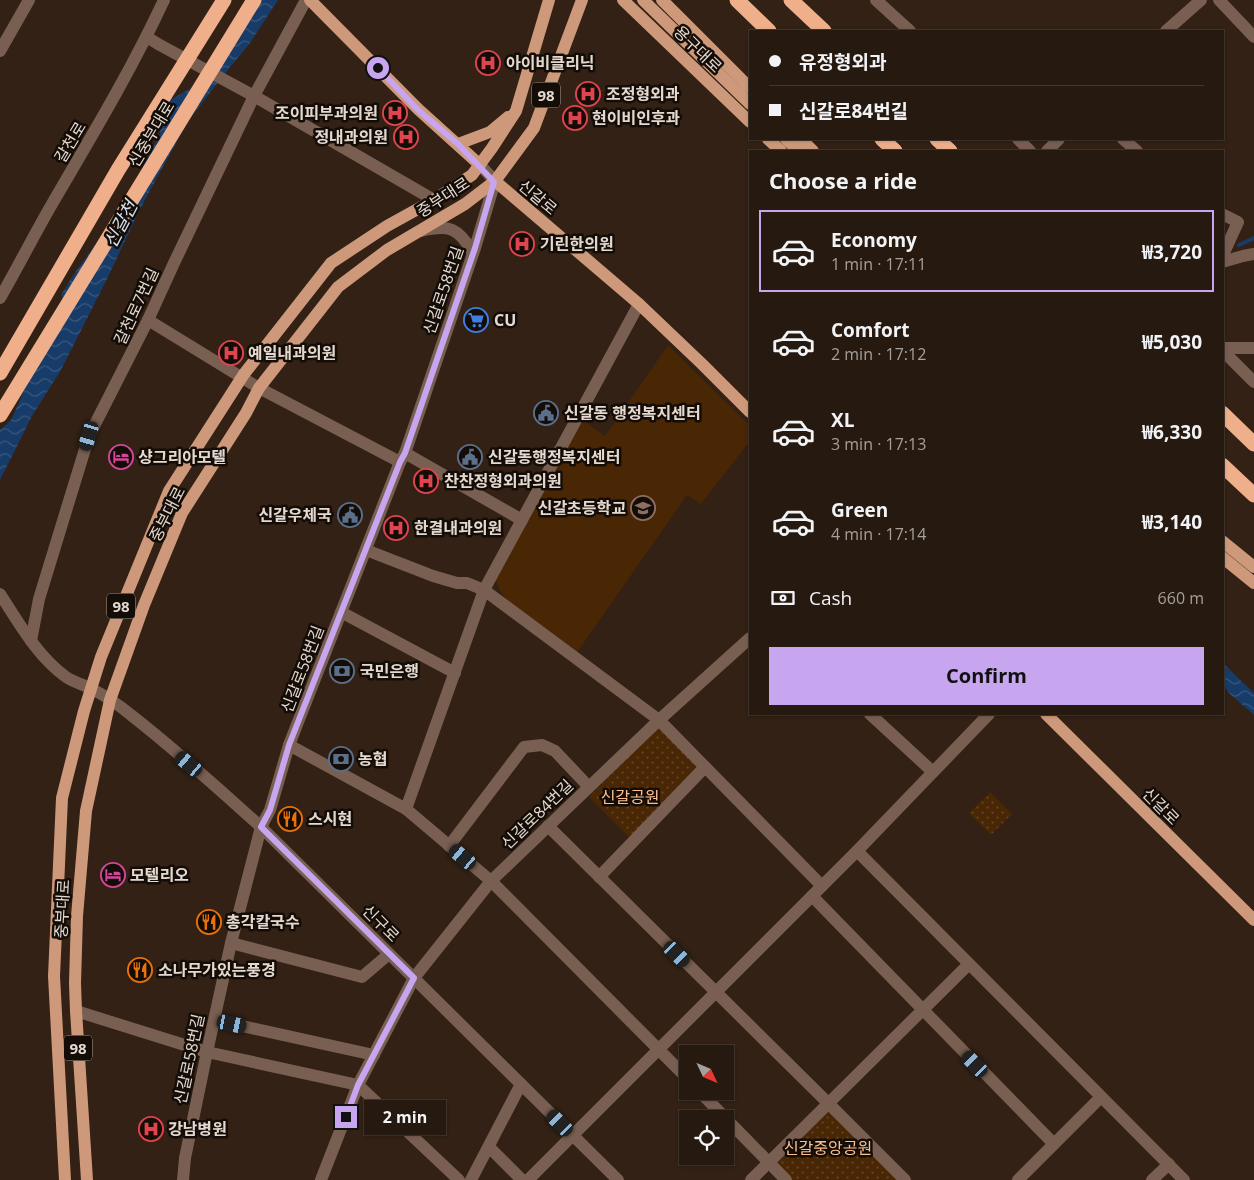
<!DOCTYPE html>
<html lang="en">
<head>
<meta charset="utf-8">
<style>
	body { margin:0; font-family:"Open Sans","Noto Sans KR",sans-serif; background:#32261d; color:#f1f3f6; height:100vh; display:flex; flex-direction:column; font-size:19px; white-space:nowrap }
	* { box-sizing:border-box; margin:0 }
	p { font-size:16px; color:#a4a09e }
	.icon { flex:none; width:28px; height:28px; fill:none; stroke:currentColor; stroke-width:2; stroke-linecap:round; stroke-linejoin:round }
	.map { position:relative; flex:1; overflow:hidden }
	.drawer { position:absolute; left:749px; top:150px; width:475px; height:565px; display:flex; flex-direction:column; background:#26190f; border-radius:0px; box-shadow:0 1px 4px #0004,0 0 0 1px #42382f }
	.drawer>* { flex:none }
	.top-card { position:absolute; left:749px; top:30px; width:475px; height:110px; border-radius:0px; box-shadow:0 1px 4px #0004,0 0 0 1px #42382f; display:grid; align-content:center; height:110px; padding:0 20px; background:#26190f }
	.needle { width:32px; rotate:134deg }
	.controls { position:absolute; left:679px; top:1045px; display:grid; gap:10px }
	.controls a { display:grid; place-items:center; width:55px; height:55px; border-radius:0px; background:#26190f; box-shadow:0 1px 4px #0004,0 0 0 1px #42382f; font-size:25px }
	.end { position:absolute; width:22px; height:22px; margin:-11px; border:6px solid #c8a6ef; background:#111; box-shadow:0 0 0 2px #111 }
	.from { border-radius:50% }
	.bubble { position:absolute; height:35px; border-radius:0px; background:#26190f; box-shadow:0 1px 4px #0004,0 0 0 1px #42382f; font-size:16px; font-weight:700; line-height:35px; text-align:center }
	.car { position:absolute; width:15px; height:30px; margin:-15px -8px; border-radius:6px; box-shadow:0 0 4px 1px #0007; background:linear-gradient(#222 24%,#8ab4d8 0 40%,#222 0 76%,#8ab4d8 0 86%,#222 0) }
	.top-card b { display:flex; align-items:center; gap:18px; height:48px; font-size:19px }
	.top-card b+b { border-top:1px solid #42382f }
	.top-card i { width:12px; height:12px; background:#f1f3f6 }
	ul { padding:0; list-style:none }
	li { display:flex; align-items:center; gap:15px; height:82px; margin:0 10px 8px; padding:0 10px; border:2px solid transparent; border-radius:0px }
	li div { flex:1 }
	li b { display:block; font-size:19px }
	li em { font-style:normal; font-weight:700 }
	li.active { border-color:#c8a6ef }
	li>.icon { width:45px; height:45px; stroke-width:1.5 }
	h2 { padding:0 20px; font-size:22px; line-height:60px }
	.pay { display:flex; align-items:center; gap:12px; height:55px; padding:0 20px; font-size:19px }
	.pay p { margin-inline-start:auto }
	.cta { display:flex; gap:10px; margin-top:auto; padding:10px 20px }
	.cta a { flex:1; height:58px; border-radius:0px; background:#c8a6ef; color:#111; font-size:20px; font-weight:700; line-height:58px; text-align:center }
	.map>svg:first-child { display:block }
	.grass { fill:url(#grass-dots) }
	.garden { fill:#492604 }
	.water { fill:url(#water-waves) }
	.lines { fill:none; stroke-linecap:round; stroke-linejoin:round }
	.stream { stroke:#173c69; stroke-width:4 }
	.minor { stroke:#795f51; stroke-width:12 }
	.major { stroke:#ce997a; stroke-width:12 }
	.highway { stroke:#f0af8b; stroke-width:15 }
	.highway-bridge { stroke:#f0af8b; stroke-width:15 }
	.route { stroke:#c8a6ef; stroke-width:6 }
	.labels { text-anchor:middle; dominant-baseline:central; stroke-width:5; stroke-linejoin:round; paint-order:stroke }
	.shield { fill:#140d07; stroke:#a69c94; stroke-width:1 }
	.shield-label { font-size:15px; font-weight:bold; fill:#e4d9d0 }
	.street-label { font-size:16px; fill:#e4d9d0; stroke:#140d07 }
	.poi-label { font-size:16px; font-weight:bold; fill:#e4d9d0; stroke:#140d07; text-anchor:start }
	.park-label { font-size:16px; fill:#febf8e; stroke:#140d07 }
	.water-label { font-size:18px; font-style:italic; fill:#d5e1f0; stroke:#140d07 }
</style>
</head>
<body>
<div class="map">
<svg width="1254" height="1180" viewBox="0 0 1254 1180">
	<defs>
		<pattern id="grass-dots" width="8" height="8" patternUnits="userSpaceOnUse" patternTransform="scale(1.25)"><rect width="8" height="8" fill="#492604"/><path d="M2 2h.1M6 6h.1" fill="none" stroke="#634528" stroke-width="1.8" stroke-linecap="round"/></pattern>
		<pattern id="water-waves" width="16" height="10" patternUnits="userSpaceOnUse" patternTransform="scale(1.25)"><rect width="16" height="10" fill="#173c69"/><path d="M0 5q4-4 8 0t8 0" fill="none" stroke="#39587d"/></pattern>
	</defs>
	<rect width="100%" height="100%" fill="#322114"/>
	<!-- grass -->
	<g class="grass">
		<path d="M660 725 699 767 631 839 589 797Z"/>
		<path d="M990 792 1012 814 991 835 969 813Z"/>
		<path d="M828 1103 905 1180H786L768 1162Z"/>
	</g>
	<!-- garden -->
	<path class="garden" d="M668 345 750 426V441L701 504 687 495 576 654 507 600 500 591 496 580 583 420 605 436Z"/>
	<!-- water -->
	<g class="water">
		<path d="M256 0H278L250 43 226 72 188 121 140 209 107 279 61 370 32 416 0 480V430L11 420 24 391 68 307 61 295 74 274 106 230 136 180 160 134 159 122 165 115 173 112 170 100 195 86Z"/>
		<path d="M1222 662 1240 680 1254 693V715L1230 694 1223 685Z"/>
	</g>
	<g class="lines">
		<!-- stream -->
		<path class="stream" d="M1239 245 1254 238"/>
		<!-- minor -->
		<g class="minor">
			<path d="M876 0 910 31"/>
			<path d="M1219 0 1254 37"/>
			<path d="M1166 31 1201 0"/>
			<path d="M147 37 158 44 254 96 434 200"/>
			<path d="M0 51 29 0"/>
			<path d="M1018 139 1030 151"/>
			<path d="M1123 139 1137 151"/>
			<path d="M1047 151 1059 139"/>
			<path d="M1222 214 1238 222 1222 257"/>
			<path d="M421 231C449 224 459 228 473 253"/>
			<path d="M1222 262 1243 256 1254 254"/>
			<path d="M0 298C18 267 34 235 52 204 91 137 131 71 164 0"/>
			<path d="M148 320 259 388 400 462"/>
			<path d="M1222 348H1254"/>
			<path d="M1222 350 1254 382"/>
			<path d="M405 453 522 520"/>
			<path d="M366 550 433 576 457 583H467L484 590 659 720 822 886"/>
			<path d="M0 594C19 623 37 656 66 677 74 682 81 684 90 688 104 695 119 705 131 715 176 750 219 789 261 827L618 1180"/>
			<path d="M341 612 455 673"/>
			<path d="M31 641 39 599 89 436 148 320 174 263 254 96 306 0"/>
			<path d="M870 714 933 772"/>
			<path d="M289 745 406 809 491 881 688 1079"/>
			<path d="M406 809 484 590 639 304"/>
			<path d="M548 826 828 1103 905 1180"/>
			<path d="M449 846 524 747 542 745 555 751 589 787"/>
			<path d="M857 851 1184 1180"/>
			<path d="M599 877 705 767"/>
			<path d="M812 896 1054 1144"/>
			<path d="M231 943 362 977 389 954"/>
			<path d="M76 1011 207 1052 358 1085 459 1180"/>
			<path d="M215 1020 374 1055"/>
			<path d="M699 1091 786 1180"/>
			<path d="M489 1147 522 1180"/>
			<path d="M183 1180 185 1158 207 1052 231 943 261 827 270 810 289 745 400 462 405 453 475 248 495 181 480 165"/>
			<path d="M321 1180 358 1085 414 978 491 881 659 720 750 638"/>
			<path d="M471 1180 521 1084"/>
			<path d="M528 1180 857 851 989 714"/>
			<path d="M751 1180 969 964"/>
			<path d="M1018 1180 1101 1097"/>
			<path d="M1152 1180 1169 1164"/>
		</g>
		<!-- major -->
		<g class="major">
			<path d="M310 0 418 109 480 165"/>
			<path d="M623 0 750 122"/>
			<path d="M643 0 750 104"/>
			<path d="M662 0 750 88"/>
			<path d="M768 139 781 151"/>
			<path d="M786 139 799 151"/>
			<path d="M801 139 813 151"/>
			<path d="M458 144 490 132 508 117"/>
			<path d="M495 181 639 304 702 364 750 412"/>
			<path d="M1222 541 1254 567"/>
			<path d="M1222 557 1254 583"/>
			<path d="M1046 714 1254 920"/>
			<path d="M65 1180 54 976 62 798 84 711 101 657 169 491 244 374 331 263 387 226 434 200 472 175 492 148 516 111 549 0"/>
			<path d="M87 1180 76 1011 75 983 77 916 86 811 110 700 144 605 182 513 246 413 259 388 338 287 387 250 465 204 495 181 534 128 582 0"/>
		</g>
		<!-- highway -->
		<g class="highway">
			<path d="M737 0 769 31"/>
			<path d="M791 0 824 31"/>
			<path d="M882 139 895 151"/>
			<path d="M937 139 950 151"/>
			<path d="M1222 413 1254 444"/>
			<path d="M1222 465 1254 495"/>
		</g>
		<!-- highway-bridge -->
		<g class="highway-bridge">
			<path d="M0 373 118 170 224 0"/>
			<path d="M0 415 254 0"/>
		</g>
	</g>
	<g class="lines">
		<!-- route -->
		<path class="route" d="M346 1117 358 1085 414 978 261 827 270 810 289 745 400 462 405 453 475 248 494 182 458 144 418 110 378 68"/>
	</g>
	<!-- icons -->
	<defs>
		<symbol id="hospital-ring" viewBox="-11 -11 22 22"><circle r="9.5" fill="#140d07" stroke="#e0444e" stroke-width="1.5"/><path d="M-5-5h3v3.5h4V-5h3V5h-3V1.5h-4V5h-3Z" fill="#e0444e"/></symbol>
		<symbol id="supermarket-ring" viewBox="-11 -11 22 22"><circle r="9.5" fill="#140d07" stroke="#3f7fe0" stroke-width="1.5"/><path d="M-6-5.5h2.5l.6 2H6L4.5 2H-2.5L-4.4-4H-6ZM-1.5 3.2a1.3 1.3 0 1 0 .1 0ZM3 3.2a1.3 1.3 0 1 0 .1 0Z" fill="#3f7fe0"/></symbol>
		<symbol id="civic-ring" viewBox="-11 -11 22 22"><circle r="9.5" fill="#140d07" stroke="#5c6f8a" stroke-width="1.5"/><path d="M-.6-6.5H3V-4.5H.6V-3L4-1V1h2V6H-6V1h2V-1L-.6-3ZM-1.2 2.5V6h2.4V2.5Z" fill="#5c6f8a"/></symbol>
		<symbol id="hotel-ring" viewBox="-11 -11 22 22"><circle r="9.5" fill="#140d07" stroke="#d1479c" stroke-width="1.5"/><path d="M-6-4.5h1.5V1H6V5H4.5V3h-9V5H-6ZM-4 0a1.8 1.8 0 1 1 3.6 0ZM.5 0V-2.5h3Q6-2.5 6 0Z" fill="#d1479c"/></symbol>
		<symbol id="school-ring" viewBox="-11 -11 22 22"><circle r="9.5" fill="#140d07" stroke="#8d6e63" stroke-width="1.5"/><path d="M0-5L7-2L0 1L-7-2ZM-4 1L0 2.5L4 1V4Q0 6-4 4Z" fill="#8d6e63"/></symbol>
		<symbol id="bank-ring" viewBox="-11 -11 22 22"><circle r="9.5" fill="#140d07" stroke="#5c6f8a" stroke-width="1.5"/><path d="M-6-4H6V4H-6ZM0-2.3a2.3 2.3 0 1 0 0 4.6a2.3 2.3 0 1 0 0-4.6Z" fill="#5c6f8a"/></symbol>
		<symbol id="restaurant-ring" viewBox="-11 -11 22 22"><circle r="9.5" fill="#140d07" stroke="#e8710a" stroke-width="1.5"/><path d="M-5-6h1v4h1v-4h1v4h1v-4h1v5L-1.5 .5V6h-2V.5L-5-1ZM5-6V6H3V1.5H1.5Q1.5-4 5-6Z" fill="#e8710a"/></symbol>
	</defs>
	<g fill-rule="evenodd">
		<use href="#hospital-ring" x="474" y="49" width="28" height="28"/>
		<use href="#hospital-ring" x="574" y="80" width="28" height="28"/>
		<use href="#hospital-ring" x="381" y="99" width="28" height="28"/>
		<use href="#hospital-ring" x="561" y="104" width="28" height="28"/>
		<use href="#hospital-ring" x="392" y="123" width="28" height="28"/>
		<use href="#hospital-ring" x="508" y="230" width="28" height="28"/>
		<use href="#supermarket-ring" x="462" y="306" width="28" height="28"/>
		<use href="#hospital-ring" x="217" y="339" width="28" height="28"/>
		<use href="#civic-ring" x="532" y="399" width="28" height="28"/>
		<use href="#hotel-ring" x="107" y="443" width="28" height="28"/>
		<use href="#civic-ring" x="456" y="443" width="28" height="28"/>
		<use href="#hospital-ring" x="412" y="467" width="28" height="28"/>
		<use href="#school-ring" x="629" y="494" width="28" height="28"/>
		<use href="#civic-ring" x="336" y="501" width="28" height="28"/>
		<use href="#hospital-ring" x="382" y="514" width="28" height="28"/>
		<use href="#bank-ring" x="328" y="657" width="28" height="28"/>
		<use href="#bank-ring" x="327" y="745" width="28" height="28"/>
		<use href="#restaurant-ring" x="276" y="805" width="28" height="28"/>
		<use href="#hotel-ring" x="99" y="861" width="28" height="28"/>
		<use href="#restaurant-ring" x="195" y="908" width="28" height="28"/>
		<use href="#restaurant-ring" x="126" y="956" width="28" height="28"/>
		<use href="#hospital-ring" x="137" y="1115" width="28" height="28"/>
	</g>
	<g class="labels">
		<!-- shield labels -->
		<g class="shield">
			<rect x="532" y="82.5" width="28" height="25" rx="4"/>
			<rect x="107" y="593.5" width="28" height="25" rx="4"/>
			<rect x="64" y="1035.5" width="28" height="25" rx="4"/>
		</g>
		<g class="shield-label">
			<text x="546" y="95">98</text>
			<text x="121" y="606">98</text>
			<text x="78" y="1048">98</text>
		</g>
		<!-- street labels -->
		<g class="street-label">
			<text transform="translate(698 49) rotate(44)">용구대로</text>
			<text transform="translate(151 134) rotate(-59)">신중부대로</text>
			<text transform="translate(70 142) rotate(-59)">갈천로</text>
			<text transform="translate(443 197) rotate(-33)">중부대로</text>
			<text transform="translate(538 197) rotate(40)">신갈로</text>
			<text transform="translate(443 290) rotate(-71)">신갈로58번길</text>
			<text transform="translate(136 306) rotate(-65)">갈천로7번길</text>
			<text transform="translate(167 514) rotate(-63)">중부대로</text>
			<text transform="translate(302 669) rotate(-69)">신갈로58번길</text>
			<text transform="translate(1161 806) rotate(45)">신갈로</text>
			<text transform="translate(537 814) rotate(-44)">신갈로84번길</text>
			<text transform="translate(62 909) rotate(-87)">중부대로</text>
			<text transform="translate(381 923) rotate(45)">신구로</text>
			<text transform="translate(189 1059) rotate(-78)">신갈로58번길</text>
		</g>
		<!-- poi labels -->
		<g class="poi-label">
			<text x="506" y="63">아이비클리닉</text>
			<text x="606" y="94">조정형외과</text>
			<text x="378" y="113" text-anchor="end">조이피부과의원</text>
			<text x="592" y="118">현이비인후과</text>
			<text x="388" y="137" text-anchor="end">정내과의원</text>
			<text x="540" y="244">기린한의원</text>
			<text x="494" y="320">CU</text>
			<text x="248" y="353">예일내과의원</text>
			<text x="564" y="413">신갈동 행정복지센터</text>
			<text x="138" y="457">샹그리아모텔</text>
			<text x="488" y="457">신갈동행정복지센터</text>
			<text x="444" y="481">찬찬정형외과의원</text>
			<text x="626" y="508" text-anchor="end">신갈초등학교</text>
			<text x="332" y="515" text-anchor="end">신갈우체국</text>
			<text x="414" y="528">한결내과의원</text>
			<text x="360" y="671">국민은행</text>
			<text x="358" y="759">농협</text>
			<text x="308" y="819">스시현</text>
			<text x="130" y="875">모텔리오</text>
			<text x="226" y="922">총각칼국수</text>
			<text x="158" y="970">소나무가있는풍경</text>
			<text x="168" y="1129">강남병원</text>
		</g>
		<!-- park labels -->
		<g class="park-label">
			<text x="630" y="797">신갈공원</text>
			<text x="828" y="1148">신갈중앙공원</text>
		</g>
		<!-- water labels -->
		<g class="water-label">
			<text transform="translate(120 224) rotate(-62)">신갈천</text>
		</g>
	</g>
</svg>
<div class="controls">
<a><svg class="needle" viewBox="-14 -14 28 28"><path d="M0-13l5 13h-10z" fill="#e53935"/><path d="M0 13l5-13h-10z" fill="#a4a09e"/></svg></a>
<a><svg class="icon" aria-label="locate" viewBox="0 0 24 24"><circle cx="12" cy="12" r="6"/><path d="M12 2v4M12 18v4M2 12h4M18 12h4"/></svg></a>
</div>
<i class="end from" style="left:378px;top:68px"></i>
<i class="end" style="left:346px;top:1117px"></i>
<div class="bubble" style="left:364px;top:1100px;width:82px">2 min</div>
<i class="car" style="left:89px;top:436px;rotate:197deg"></i>
<i class="car" style="left:189px;top:764px;rotate:310deg"></i>
<i class="car" style="left:463px;top:857px;rotate:310deg"></i>
<i class="car" style="left:677px;top:954px;rotate:134deg"></i>
<i class="car" style="left:232px;top:1024px;rotate:102deg"></i>
<i class="car" style="left:975px;top:1064px;rotate:316deg"></i>
<i class="car" style="left:560px;top:1123px;rotate:315deg"></i>
<div class="top-card">
<b><i class="from"></i>유정형외과</b>
<b><i></i>신갈로84번길</b>
</div>
<section class="drawer">
<h2>Choose a ride</h2>
<ul>
<li class="active"><svg class="icon" aria-label="car" viewBox="0 0 24 24"><path d="M5 17H2v-5l4-1 3-4h7l3 4 3 1v5h-3M9 17h6M6 11h13"/><circle cx="7" cy="17" r="2"/><circle cx="17" cy="17" r="2"/></svg><div><b>Economy</b><p>1 min · 17:11</p></div><em>₩3,720</em></li>
<li><svg class="icon" aria-label="car" viewBox="0 0 24 24"><path d="M5 17H2v-5l4-1 3-4h7l3 4 3 1v5h-3M9 17h6M6 11h13"/><circle cx="7" cy="17" r="2"/><circle cx="17" cy="17" r="2"/></svg><div><b>Comfort</b><p>2 min · 17:12</p></div><em>₩5,030</em></li>
<li><svg class="icon" aria-label="car" viewBox="0 0 24 24"><path d="M5 17H2v-5l4-1 3-4h7l3 4 3 1v5h-3M9 17h6M6 11h13"/><circle cx="7" cy="17" r="2"/><circle cx="17" cy="17" r="2"/></svg><div><b>XL</b><p>3 min · 17:13</p></div><em>₩6,330</em></li>
<li><svg class="icon" aria-label="car" viewBox="0 0 24 24"><path d="M5 17H2v-5l4-1 3-4h7l3 4 3 1v5h-3M9 17h6M6 11h13"/><circle cx="7" cy="17" r="2"/><circle cx="17" cy="17" r="2"/></svg><div><b>Green</b><p>4 min · 17:14</p></div><em>₩3,140</em></li>
</ul>
<div class="pay"><svg class="icon" aria-label="cash" viewBox="0 0 24 24"><path d="M3 7h18v10H3z"/><circle cx="12" cy="12" r="2"/></svg>Cash<p>660 m</p></div>
<div class="cta"><a>Confirm</a></div>
</section>
</div>
</body>
</html>
